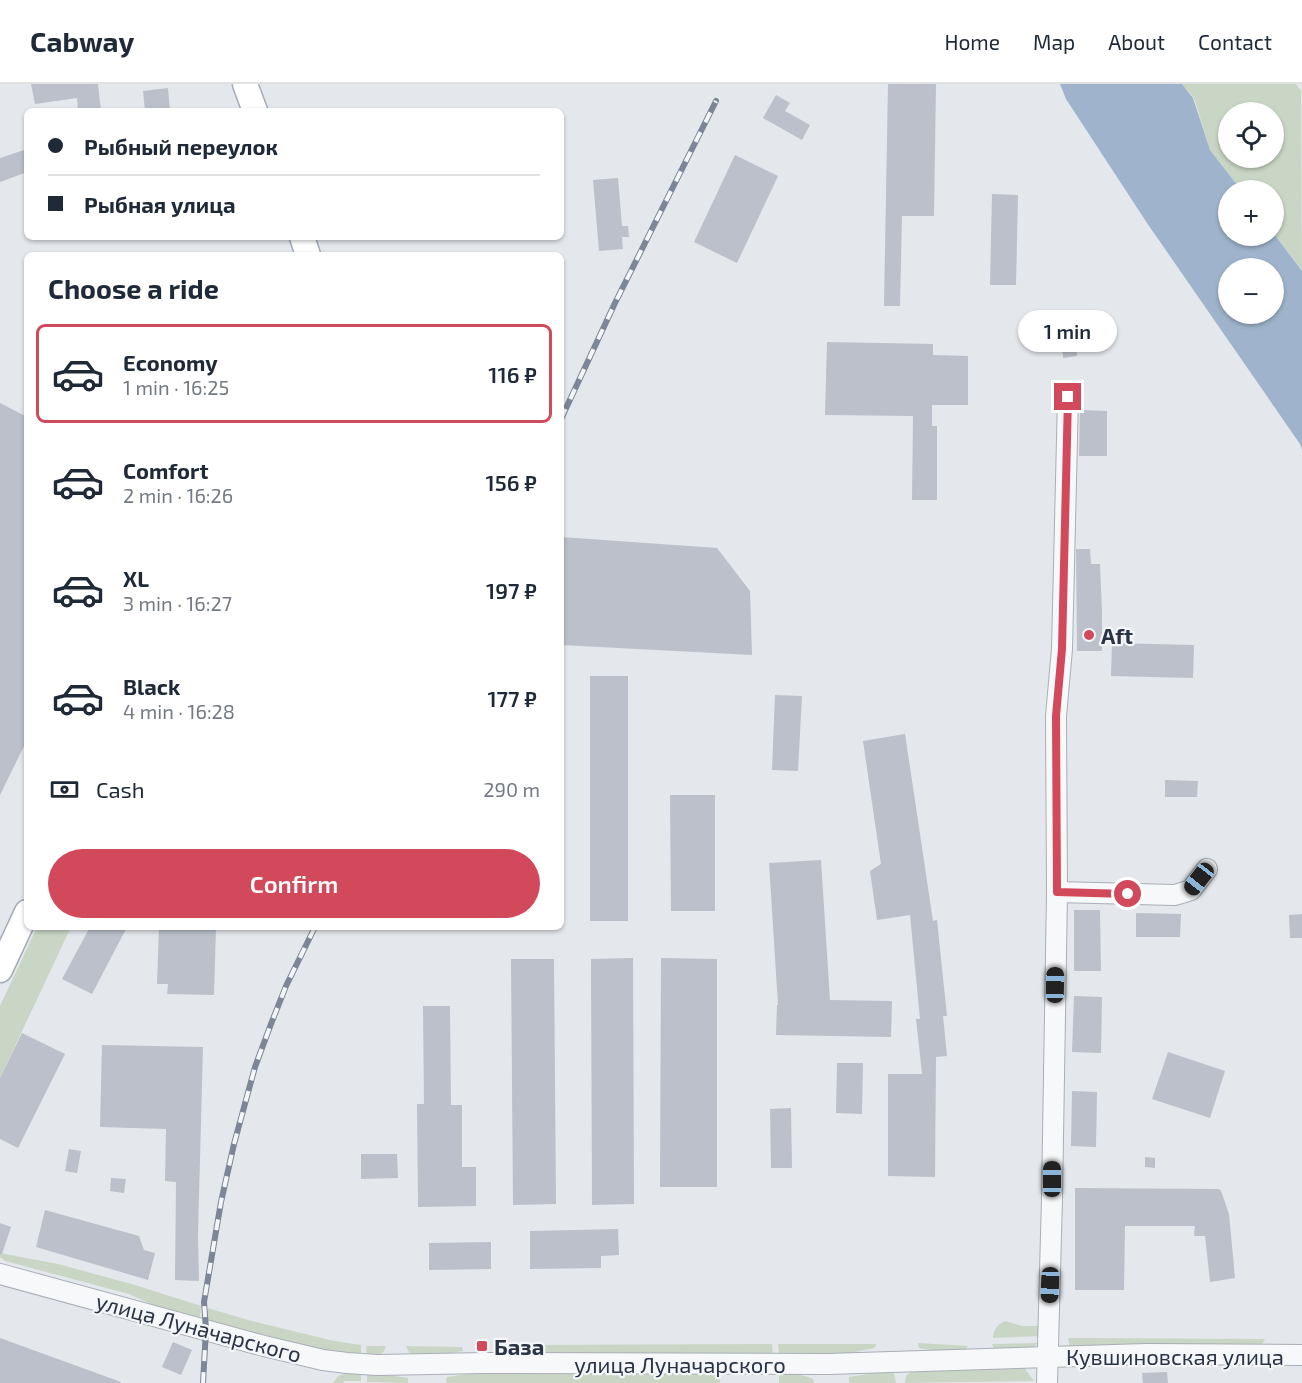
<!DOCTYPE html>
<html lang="en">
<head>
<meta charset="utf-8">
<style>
	body { margin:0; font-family:"Exo 2",sans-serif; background:#f2f2f3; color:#1f2937; height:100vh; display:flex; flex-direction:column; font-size:22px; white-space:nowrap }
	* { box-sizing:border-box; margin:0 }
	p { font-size:20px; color:#747a83 }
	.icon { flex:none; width:33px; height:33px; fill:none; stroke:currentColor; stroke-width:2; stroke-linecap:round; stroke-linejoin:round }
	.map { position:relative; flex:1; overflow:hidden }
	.details { position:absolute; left:24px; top:168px; width:540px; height:678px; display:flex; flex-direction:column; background:#fff; border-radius:9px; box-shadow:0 2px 4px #0004 }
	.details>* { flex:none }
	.hud { position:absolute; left:24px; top:24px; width:540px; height:132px; border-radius:9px; box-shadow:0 2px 4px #0004; display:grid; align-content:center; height:132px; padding:0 24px; background:#fff }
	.fabs { position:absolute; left:1218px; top:18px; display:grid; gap:12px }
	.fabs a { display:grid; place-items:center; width:66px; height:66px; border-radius:50%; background:#fff; box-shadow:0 2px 4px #0004; font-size:30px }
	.end { position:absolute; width:27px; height:27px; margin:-14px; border:8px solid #d1495b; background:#fff; box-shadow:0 0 0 3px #fff }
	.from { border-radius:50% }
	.bubble { position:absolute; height:42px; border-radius:21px; background:#fff; box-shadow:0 2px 4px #0004; font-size:20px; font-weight:600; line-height:42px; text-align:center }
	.car { position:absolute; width:18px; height:36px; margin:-18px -9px; border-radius:8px; box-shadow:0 0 4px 2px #0007; background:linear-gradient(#222 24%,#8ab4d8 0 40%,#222 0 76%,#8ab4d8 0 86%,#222 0) }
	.hud b { display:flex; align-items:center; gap:21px; height:57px; font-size:22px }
	.hud b+b { border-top:2px solid #e0e1e3 }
	.hud i { width:15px; height:15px; background:#1f2937 }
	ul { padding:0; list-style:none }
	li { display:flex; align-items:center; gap:18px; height:99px; margin:0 12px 9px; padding:0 12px; border:3px solid transparent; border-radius:9px }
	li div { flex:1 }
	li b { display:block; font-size:22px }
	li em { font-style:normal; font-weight:600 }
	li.on { border-color:#d1495b }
	li>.icon { width:54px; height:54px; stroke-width:1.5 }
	h2 { padding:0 24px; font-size:27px; line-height:72px }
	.pay { display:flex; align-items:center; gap:15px; height:66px; padding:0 24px; font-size:22px }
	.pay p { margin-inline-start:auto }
	.action { display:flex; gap:12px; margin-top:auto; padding:12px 24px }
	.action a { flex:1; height:69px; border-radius:36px; background:#d1495b; color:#fff; font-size:24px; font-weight:600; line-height:69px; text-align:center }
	header { display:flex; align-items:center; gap:36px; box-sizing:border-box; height:84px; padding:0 30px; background:#fff; border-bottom:2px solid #e0e1e3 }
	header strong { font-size:28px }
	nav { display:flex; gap:33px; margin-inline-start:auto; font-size:21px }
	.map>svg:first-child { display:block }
	.green { fill:#c9d6c5; fill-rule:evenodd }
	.water { fill:#9fb4cc; fill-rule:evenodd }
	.building { fill:#bbc0ca }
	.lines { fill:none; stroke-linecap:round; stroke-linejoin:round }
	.minor-casing { stroke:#a9aeb7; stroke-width:22 }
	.major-casing { stroke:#a3abb8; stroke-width:27 }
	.minor { stroke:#f7f8fa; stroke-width:20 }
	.major { stroke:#fff; stroke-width:24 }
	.rail-casing { stroke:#7d8696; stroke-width:6 }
	.rail { stroke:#f4f6f9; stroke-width:4; stroke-dasharray:11; stroke-linecap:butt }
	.route { stroke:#d1495b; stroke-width:8 }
	.poi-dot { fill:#d1495b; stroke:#f4f6f9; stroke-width:2 }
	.labels { text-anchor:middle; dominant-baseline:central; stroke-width:4.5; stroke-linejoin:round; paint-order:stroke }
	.poi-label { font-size:22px; font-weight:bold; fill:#2b3445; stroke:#f4f6f9; text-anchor:start }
	.street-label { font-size:22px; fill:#2b3445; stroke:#f4f6f9 }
</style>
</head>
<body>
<header>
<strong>Cabway</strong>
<nav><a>Home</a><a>Map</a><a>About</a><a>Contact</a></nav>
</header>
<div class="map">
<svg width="1302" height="1299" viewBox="0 0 1302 1299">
	<rect width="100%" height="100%" fill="#e4e7ec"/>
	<!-- green -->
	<g class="green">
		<path d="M1182 0H1296L1301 7 1302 187 1274 150V106H1241L1210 66 1194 14ZM1228 28H1274V74H1228Z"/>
		<path d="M37 843H71L0 994V922Z"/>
		<path d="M0 1169 58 1180 135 1201 201 1222 200 1235 164 1226 129 1210 5 1177 0 1173Z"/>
		<path d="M208 1224 248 1236 334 1257 361 1261V1273L324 1268 208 1238Z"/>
		<path d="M1005 1237 1022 1242H1040L1041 1252 993 1254C993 1246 998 1240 1005 1237Z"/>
		<path d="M1068 1254 1265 1255 1262 1260 1259 1261 1074 1264 1070 1262Z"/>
		<path d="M918 1259 968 1262 965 1266 951 1269 919 1264Z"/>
		<path d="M1038 1259 1033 1264 1000 1267 994 1264 992 1260Z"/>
		<path d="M772 1260 773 1272 545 1273 501 1266 500 1261Z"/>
		<path d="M778 1260H876V1262L874 1264 841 1271 779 1272Z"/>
		<path d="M366 1262H386C384 1272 375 1272 367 1274Z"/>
		<path d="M406 1262 462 1263 463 1267C450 1269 424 1276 412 1270 408 1268 408 1266 406 1262Z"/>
		<path d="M1021 1283 1025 1285 1034 1297 905 1299 906 1292 913 1286Z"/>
		<path d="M719 1286 720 1299H446L447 1293 481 1288Z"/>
		<path d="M349 1288 361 1289V1297H344L343 1299H333L338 1292Z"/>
		<path d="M892 1288 894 1290 896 1299H849V1293L874 1289Z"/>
		<path d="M367 1289 381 1290 408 1294V1299L367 1298Z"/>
		<path d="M779 1289C791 1289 802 1290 813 1295L814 1299H779Z"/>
	</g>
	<!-- water -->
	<path class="water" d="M1060 0H1182L1193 14 1210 66 1241 106H1228V152H1274V150L1302 187V366L1300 360 1147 139 1066 15ZM1228 184H1274V230H1228Z"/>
	<!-- building -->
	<g class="building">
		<path d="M31 0H98L101 27H78L77 14 35 20Z"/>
		<path d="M888 0H936L934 132H902L900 222H884Z"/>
		<path d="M168 4 170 27H145L143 7Z"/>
		<path d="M776 11 790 19 785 27 810 41 802 56 763 34Z"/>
		<path d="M27 65V88L0 98V74Z"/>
		<path d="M735 71 778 92 737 179 694 158Z"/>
		<path d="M618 94 622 142H628L629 153H622L623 165 599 167 593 96Z"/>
		<path d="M992 110 1018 111 1016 201H990Z"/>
		<path d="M827 258 933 260V271L968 272V321H932V342H937V416H912L913 332 825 331Z"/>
		<path d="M1076 258 1077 272 1063 274 1062 260Z"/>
		<path d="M0 319 27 333V656L0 711Z"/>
		<path d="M1080 326 1107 327V372H1079Z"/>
		<path d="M561 453 717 464 750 507 752 571 561 561Z"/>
		<path d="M1076 465H1090L1091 480H1100L1102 529V567H1077Z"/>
		<path d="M1112 559 1194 561 1193 594 1111 592Z"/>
		<rect x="590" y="592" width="38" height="245"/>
		<path d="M775 611 802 612 798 687 772 686Z"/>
		<path d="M905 650 933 837 937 836 947 932H943L947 972 936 973 935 1093 888 1092V990H922L916 935H920L910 831 877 836 870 787 881 780 863 657Z"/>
		<path d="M1165 696 1198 697 1197 713H1165Z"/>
		<path d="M670 711H715V827H671Z"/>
		<path d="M821 776 830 916 892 917 891 953 776 951 777 921H778L769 779Z"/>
		<path d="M1074 826H1100L1101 887H1074Z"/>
		<path d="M1136 829 1181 830 1180 853H1136Z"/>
		<path d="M1302 830V854H1290L1289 831Z"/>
		<path d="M90 843H127L92 910 62 895Z"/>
		<path d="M159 843H216L214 911 167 910 168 900H157Z"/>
		<path d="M633 874 634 1120 592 1121 591 875Z"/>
		<path d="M661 874 717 875V1103H660Z"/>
		<path d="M511 875H554L556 1120 513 1121Z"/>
		<path d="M1074 912 1102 913 1101 969 1072 968Z"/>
		<path d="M423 922H450L451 1021H462V1083H476V1122L418 1123 417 1020H424Z"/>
		<path d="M22 949 65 970 18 1064 0 1055V994Z"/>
		<path d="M102 961 203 963 198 1150 199 1197 175 1196 176 1098 165 1097 166 1045 100 1043Z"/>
		<path d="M1168 968 1225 987 1210 1034 1152 1015Z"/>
		<path d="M837 979H863L862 1030 836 1029Z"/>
		<path d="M1072 1007 1097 1008 1096 1063 1071 1062Z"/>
		<path d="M791 1024 792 1084H771L770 1025Z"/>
		<path d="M69 1065 81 1067 77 1089 65 1087Z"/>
		<path d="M361 1070H397L398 1094 361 1095Z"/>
		<path d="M1145 1073 1155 1074V1084L1145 1083Z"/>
		<path d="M111 1094 126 1095 124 1109 110 1107Z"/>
		<path d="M1075 1104 1219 1105 1221 1107 1229 1130 1235 1194 1210 1198 1205 1152H1194L1195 1142H1125L1124 1206H1075Z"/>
		<path d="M45 1126 139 1152 144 1166 155 1169 148 1196 36 1163Z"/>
		<path d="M0 1139 11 1143 2 1170H0Z"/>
		<path d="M618 1145 619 1171 601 1172V1184L530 1185V1147Z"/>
		<path d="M491 1158V1185L429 1186V1159Z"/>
		<path d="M0 1254 121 1298 120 1299H0Z"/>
		<path d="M173 1258 192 1266 181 1291 162 1283Z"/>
		<path d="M1167 1288 1168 1299H1143L1142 1289Z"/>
	</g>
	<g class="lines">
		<defs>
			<g id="minor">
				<path d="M1057 808 1175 811 1191 806 1207 785"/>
				<path d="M0 1190 264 1262 323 1276 347 1279 377 1281 485 1279 828 1280 1147 1270 1302 1271"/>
				<path d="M1047 1299 1052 1114 1057 808 1056 632 1062 565 1068 313"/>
			</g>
			<g id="major">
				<path d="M245 0 255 27"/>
				<path d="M302 153 308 171"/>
				<path d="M0 886 27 828"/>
			</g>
		</defs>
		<!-- minor casing -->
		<use href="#minor" class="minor-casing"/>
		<!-- major casing -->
		<use href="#major" class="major-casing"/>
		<!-- minor -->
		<use href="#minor" class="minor"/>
		<!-- major -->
		<use href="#major" class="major"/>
		<defs>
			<g id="rail">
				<path d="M561 335 615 219 716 17"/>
				<path d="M203 1299 206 1245 204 1218 221 1118 234 1060 255 983 271 940 286 902 315 843"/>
			</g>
		</defs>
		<!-- rail casing -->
		<use href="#rail" class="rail-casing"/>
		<!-- rail -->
		<use href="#rail" class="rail"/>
	</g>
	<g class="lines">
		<!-- route -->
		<path class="route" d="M1068 313 1062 565 1056 632 1057 808 1128 810"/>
	</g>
	<!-- markers -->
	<g class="poi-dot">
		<circle cx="1089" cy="551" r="6"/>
		<rect x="476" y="1256" width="12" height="12" rx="3"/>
	</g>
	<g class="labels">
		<!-- poi labels -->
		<g class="poi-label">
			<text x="1101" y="551">Aft</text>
			<text x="494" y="1262">База</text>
		</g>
		<!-- street labels -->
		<g class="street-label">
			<text transform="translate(199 1243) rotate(15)">улица Луначарского</text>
			<text x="1175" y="1272">Кувшиновская улица</text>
			<text x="680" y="1280">улица Луначарского</text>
		</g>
	</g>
</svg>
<div class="fabs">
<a><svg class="icon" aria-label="locate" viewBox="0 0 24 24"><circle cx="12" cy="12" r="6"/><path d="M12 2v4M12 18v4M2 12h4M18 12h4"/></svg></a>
<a>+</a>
<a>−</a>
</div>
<i class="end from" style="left:1128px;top:810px"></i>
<i class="end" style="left:1068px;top:313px"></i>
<div class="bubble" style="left:1018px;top:226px;width:99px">1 min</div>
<i class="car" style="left:1199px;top:795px;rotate:218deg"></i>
<i class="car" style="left:1055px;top:901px;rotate:1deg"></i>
<i class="car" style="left:1052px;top:1095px;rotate:0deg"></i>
<i class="car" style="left:1050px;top:1201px;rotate:182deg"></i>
<div class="hud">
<b><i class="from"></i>Рыбный переулок</b>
<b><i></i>Рыбная улица</b>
</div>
<section class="details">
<h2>Choose a ride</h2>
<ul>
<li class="on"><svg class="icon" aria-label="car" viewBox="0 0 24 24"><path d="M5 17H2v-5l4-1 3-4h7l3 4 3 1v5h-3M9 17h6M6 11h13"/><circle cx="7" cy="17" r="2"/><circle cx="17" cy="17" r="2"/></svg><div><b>Economy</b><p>1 min · 16:25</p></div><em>116 ₽</em></li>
<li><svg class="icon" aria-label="car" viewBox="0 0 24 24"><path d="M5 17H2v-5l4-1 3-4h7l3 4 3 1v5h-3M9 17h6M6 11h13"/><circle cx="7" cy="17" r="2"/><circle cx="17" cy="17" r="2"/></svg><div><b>Comfort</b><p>2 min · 16:26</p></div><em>156 ₽</em></li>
<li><svg class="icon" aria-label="car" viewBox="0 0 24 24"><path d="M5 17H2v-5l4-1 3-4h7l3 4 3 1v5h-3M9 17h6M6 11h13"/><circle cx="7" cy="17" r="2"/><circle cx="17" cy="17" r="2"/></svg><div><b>XL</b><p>3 min · 16:27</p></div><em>197 ₽</em></li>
<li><svg class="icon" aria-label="car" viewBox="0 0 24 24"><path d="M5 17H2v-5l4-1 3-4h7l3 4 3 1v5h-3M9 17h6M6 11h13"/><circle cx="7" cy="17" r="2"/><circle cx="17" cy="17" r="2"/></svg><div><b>Black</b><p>4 min · 16:28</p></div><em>177 ₽</em></li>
</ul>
<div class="pay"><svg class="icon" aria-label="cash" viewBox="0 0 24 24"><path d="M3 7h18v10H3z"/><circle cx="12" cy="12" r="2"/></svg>Cash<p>290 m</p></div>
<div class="action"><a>Confirm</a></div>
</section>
</div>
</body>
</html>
